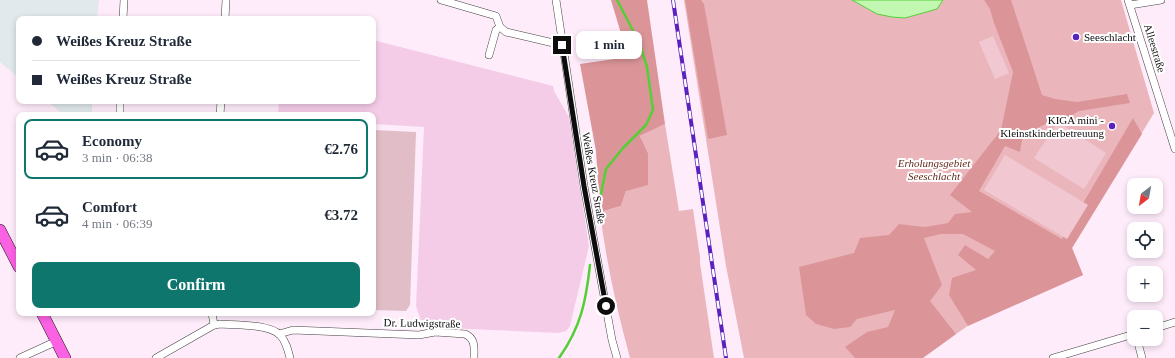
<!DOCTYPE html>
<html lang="en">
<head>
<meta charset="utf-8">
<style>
	body { margin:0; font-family:Georgia,serif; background:#f6f6f7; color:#1f2937; height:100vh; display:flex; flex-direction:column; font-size:15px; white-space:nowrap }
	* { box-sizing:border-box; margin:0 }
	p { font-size:13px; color:#747a83 }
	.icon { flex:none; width:22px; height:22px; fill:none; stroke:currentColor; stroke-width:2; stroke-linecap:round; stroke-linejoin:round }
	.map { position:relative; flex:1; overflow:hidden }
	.sheet { position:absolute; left:16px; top:112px; width:360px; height:204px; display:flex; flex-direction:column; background:#fff; border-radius:8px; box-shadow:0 2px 6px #0003 }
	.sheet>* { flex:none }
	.banner { position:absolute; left:16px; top:16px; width:360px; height:88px; border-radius:8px; box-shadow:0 2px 6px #0003; display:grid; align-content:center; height:88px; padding:0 16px; background:#fff }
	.needle { width:26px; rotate:211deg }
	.fabs { position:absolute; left:1127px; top:178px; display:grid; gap:8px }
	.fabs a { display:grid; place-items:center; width:36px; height:36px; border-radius:8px; background:#fff; box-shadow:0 2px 6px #0003; font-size:20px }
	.end { position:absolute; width:18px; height:18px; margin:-9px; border:5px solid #0d0d0d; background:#fff; box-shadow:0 0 0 2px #fff }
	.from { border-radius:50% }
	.bubble { position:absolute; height:28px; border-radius:8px; background:#fff; box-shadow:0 2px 6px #0003; font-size:13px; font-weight:700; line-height:28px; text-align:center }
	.banner b { display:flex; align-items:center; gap:14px; height:38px; font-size:15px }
	.banner b+b { border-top:1px solid #e0e1e3 }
	.banner i { width:10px; height:10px; background:#1f2937 }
	ul { padding:7px 0 0; list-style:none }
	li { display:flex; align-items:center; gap:12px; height:60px; margin:0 8px 6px; padding:0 8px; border:2px solid transparent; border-radius:8px }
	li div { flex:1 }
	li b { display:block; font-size:15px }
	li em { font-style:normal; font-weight:700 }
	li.active { border-color:#0f766e }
	li>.icon { width:36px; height:36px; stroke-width:1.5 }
	.cta { display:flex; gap:8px; margin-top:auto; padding:8px 16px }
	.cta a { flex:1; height:46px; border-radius:8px; background:#0f766e; color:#fff; font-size:16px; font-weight:700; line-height:46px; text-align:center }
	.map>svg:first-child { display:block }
	.industrial { fill:#e1e9ec }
	.farmland { fill:#f5cce8 }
	.green { fill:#eab6bc }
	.forest { fill:#db9598 }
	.cemetery { fill:#e1bec7 }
	.pitch { fill:#f1c8d2 }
	.water { fill:#c1f7b0; stroke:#55cf36 }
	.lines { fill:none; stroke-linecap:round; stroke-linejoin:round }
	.stream { stroke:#55cf36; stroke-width:2.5 }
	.minor-casing { stroke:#404040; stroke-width:8 }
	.primary-casing { stroke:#1e1e1e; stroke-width:12 }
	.minor { stroke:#fff; stroke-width:7 }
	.primary { stroke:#fb61e3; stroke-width:11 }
	.rail-casing { stroke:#5922bf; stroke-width:4 }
	.rail { stroke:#fff; stroke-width:2.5; stroke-dasharray:8; stroke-linecap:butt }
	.route { stroke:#0d0d0d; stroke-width:5 }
	.poi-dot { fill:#5922bf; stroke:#fff; stroke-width:1.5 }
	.labels { text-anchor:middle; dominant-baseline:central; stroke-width:4; stroke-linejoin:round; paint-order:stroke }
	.poi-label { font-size:11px; fill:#0d0d0d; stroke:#fff; text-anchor:start }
	.street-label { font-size:11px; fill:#0d0d0d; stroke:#fff }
	.park-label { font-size:11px; font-style:italic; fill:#652a1c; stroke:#fff }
</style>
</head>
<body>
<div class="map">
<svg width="1175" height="358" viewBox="0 0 1175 358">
	<rect width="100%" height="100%" fill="#ffecfb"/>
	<!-- industrial -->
	<g class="industrial">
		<path d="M0 0H99L97 19H19V78L0 62Z"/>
		<path d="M47 101H92V115H64Z"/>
	</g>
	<!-- farmland -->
	<path class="farmland" d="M373 40 553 86 554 91 569 117 589 246 570 326 566 331 558 333 423 327 416 306 424 127 373 124V115H278L279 101H373Z"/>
	<!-- green -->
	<g class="green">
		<path d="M684 0H852L892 17 905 18 936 9 943 0H1121L1154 113 1072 248 1083 275 979 318 922 358H744L726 266Z"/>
		<path d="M665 124 679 211 693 209 700 257V263L714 358H630C617 310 606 262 600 212L621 206 626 191 648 153 640 136Z"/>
	</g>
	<!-- forest -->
	<g class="forest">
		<path d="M611 0H647L665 124 640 136 648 153V185L626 191 621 206 600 212 596 151 580 64 628 57Z"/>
		<path d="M685 0H701L704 4 727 135 708 139Z"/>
		<path d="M984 0H1011L1042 95 1055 99 1077 102 1127 94 1130 103 1079 111 1063 120 1052 121 1023 135 1020 152 1005 146 979 191 1062 239 1133 118 1142 134 1072 248 1083 275 968 326 949 295 952 278 976 270 958 255 965 245 988 259 995 251 963 234H941L924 238 942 285 930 301 956 334 923 358H855L845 347 867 332 888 327 895 310 857 319 850 327 834 329 816 324 806 315 799 267 854 253 860 238 889 235 899 224 925 227 948 223 955 214 972 212 950 195 1001 130 1013 72 994 23 990 9Z"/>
	</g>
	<!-- cemetery -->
	<path class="cemetery" d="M373 130 416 132 410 305 406 311 373 310Z"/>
	<!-- pitch -->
	<g class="pitch">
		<path d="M993 36 1009 73 995 79 979 42Z"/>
		<path d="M1058 122 1106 153 1084 189 1034 158Z"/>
		<path d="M1005 155 1088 205 1067 239 984 190Z"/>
	</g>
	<!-- water -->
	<path class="water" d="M852 0H943L937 9 905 18 892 17 877 14Z"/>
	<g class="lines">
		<!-- stream -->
		<g class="stream">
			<path d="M601 194 606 169 623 148 646 125 653 110 647 67 639 42 617 0"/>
			<path d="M559 358C581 327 586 301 590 265"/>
		</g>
		<defs>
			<g id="minor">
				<path d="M441 0 496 16 500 27 506 32 562 45"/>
				<path d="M556 0 584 186 612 340 617 358"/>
				<path d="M1128 0 1175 149"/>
				<path d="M1130 5 1161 0"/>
				<path d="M123 19 124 0"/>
				<path d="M225 19 226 0"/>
				<path d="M489 55 496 30 500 27"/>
				<path d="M120 115V101"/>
				<path d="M220 115 221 101"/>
				<path d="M212 313 214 325"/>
				<path d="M1156 328 1175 322"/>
				<path d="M279 334 293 330 419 335 435 332 465 334C476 339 474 348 474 358"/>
				<path d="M1137 339 1142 358"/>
				<path d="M20 358 57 341"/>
				<path d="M156 358 214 325 220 324C235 325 270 324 280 335 286 341 288 350 290 358"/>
				<path d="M1053 358 1134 334"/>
			</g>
			<g id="primary">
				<path d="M0 230 19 267"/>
				<path d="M42 313 65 358"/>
			</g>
		</defs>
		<!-- minor casing -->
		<use href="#minor" class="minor-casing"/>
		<!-- primary casing -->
		<use href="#primary" class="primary-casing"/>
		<!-- minor -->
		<use href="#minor" class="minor"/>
		<!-- primary -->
		<use href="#primary" class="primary"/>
		<defs>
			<path id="rail" d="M673 0 726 358"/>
		</defs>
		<!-- rail casing -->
		<use href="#rail" class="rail-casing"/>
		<!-- rail -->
		<use href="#rail" class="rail"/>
	</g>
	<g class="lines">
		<!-- route -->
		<path class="route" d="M562 45 584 186 606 306"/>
	</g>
	<!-- markers -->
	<g class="poi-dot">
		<circle cx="1076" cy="37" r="4"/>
		<circle cx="1112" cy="126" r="4"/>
	</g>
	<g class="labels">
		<!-- poi labels -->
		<g class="poi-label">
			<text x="1084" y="37">Seeschlacht</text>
			<text x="1104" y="120" text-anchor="end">KIGA mini -<tspan x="1104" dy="13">Kleinstkinderbetreuung</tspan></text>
		</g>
		<!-- street labels -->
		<g class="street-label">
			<text transform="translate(1155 48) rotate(73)">Alleestraße</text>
			<text transform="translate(594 178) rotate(80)">Weißes Kreuz Straße</text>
			<text transform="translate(422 323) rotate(1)">Dr. Ludwigstraße</text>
		</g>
		<!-- park labels -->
		<g class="park-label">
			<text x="934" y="163">Erholungsgebiet<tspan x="934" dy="13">Seeschlacht</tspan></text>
		</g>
	</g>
</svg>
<div class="fabs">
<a><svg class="needle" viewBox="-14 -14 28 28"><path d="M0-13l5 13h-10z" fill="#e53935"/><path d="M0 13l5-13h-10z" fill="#747a83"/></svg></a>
<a><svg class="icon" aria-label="locate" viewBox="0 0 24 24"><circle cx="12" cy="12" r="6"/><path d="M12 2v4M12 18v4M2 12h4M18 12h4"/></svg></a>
<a>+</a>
<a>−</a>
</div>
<i class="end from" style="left:606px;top:306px"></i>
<i class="end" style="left:562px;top:45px"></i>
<div class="bubble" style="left:576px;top:31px;width:66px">1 min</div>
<div class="banner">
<b><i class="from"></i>Weißes Kreuz Straße</b>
<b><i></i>Weißes Kreuz Straße</b>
</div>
<section class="sheet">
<ul>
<li class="active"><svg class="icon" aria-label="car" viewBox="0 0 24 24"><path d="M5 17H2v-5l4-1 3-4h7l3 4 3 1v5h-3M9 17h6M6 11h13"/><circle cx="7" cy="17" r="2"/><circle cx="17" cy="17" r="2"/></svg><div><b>Economy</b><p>3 min · 06:38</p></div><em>€2.76</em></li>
<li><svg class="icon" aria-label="car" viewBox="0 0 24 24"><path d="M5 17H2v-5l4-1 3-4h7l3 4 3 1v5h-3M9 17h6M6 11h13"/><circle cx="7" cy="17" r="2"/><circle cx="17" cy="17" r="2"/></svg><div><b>Comfort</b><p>4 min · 06:39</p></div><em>€3.72</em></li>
</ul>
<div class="cta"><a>Confirm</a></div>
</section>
</div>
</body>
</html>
